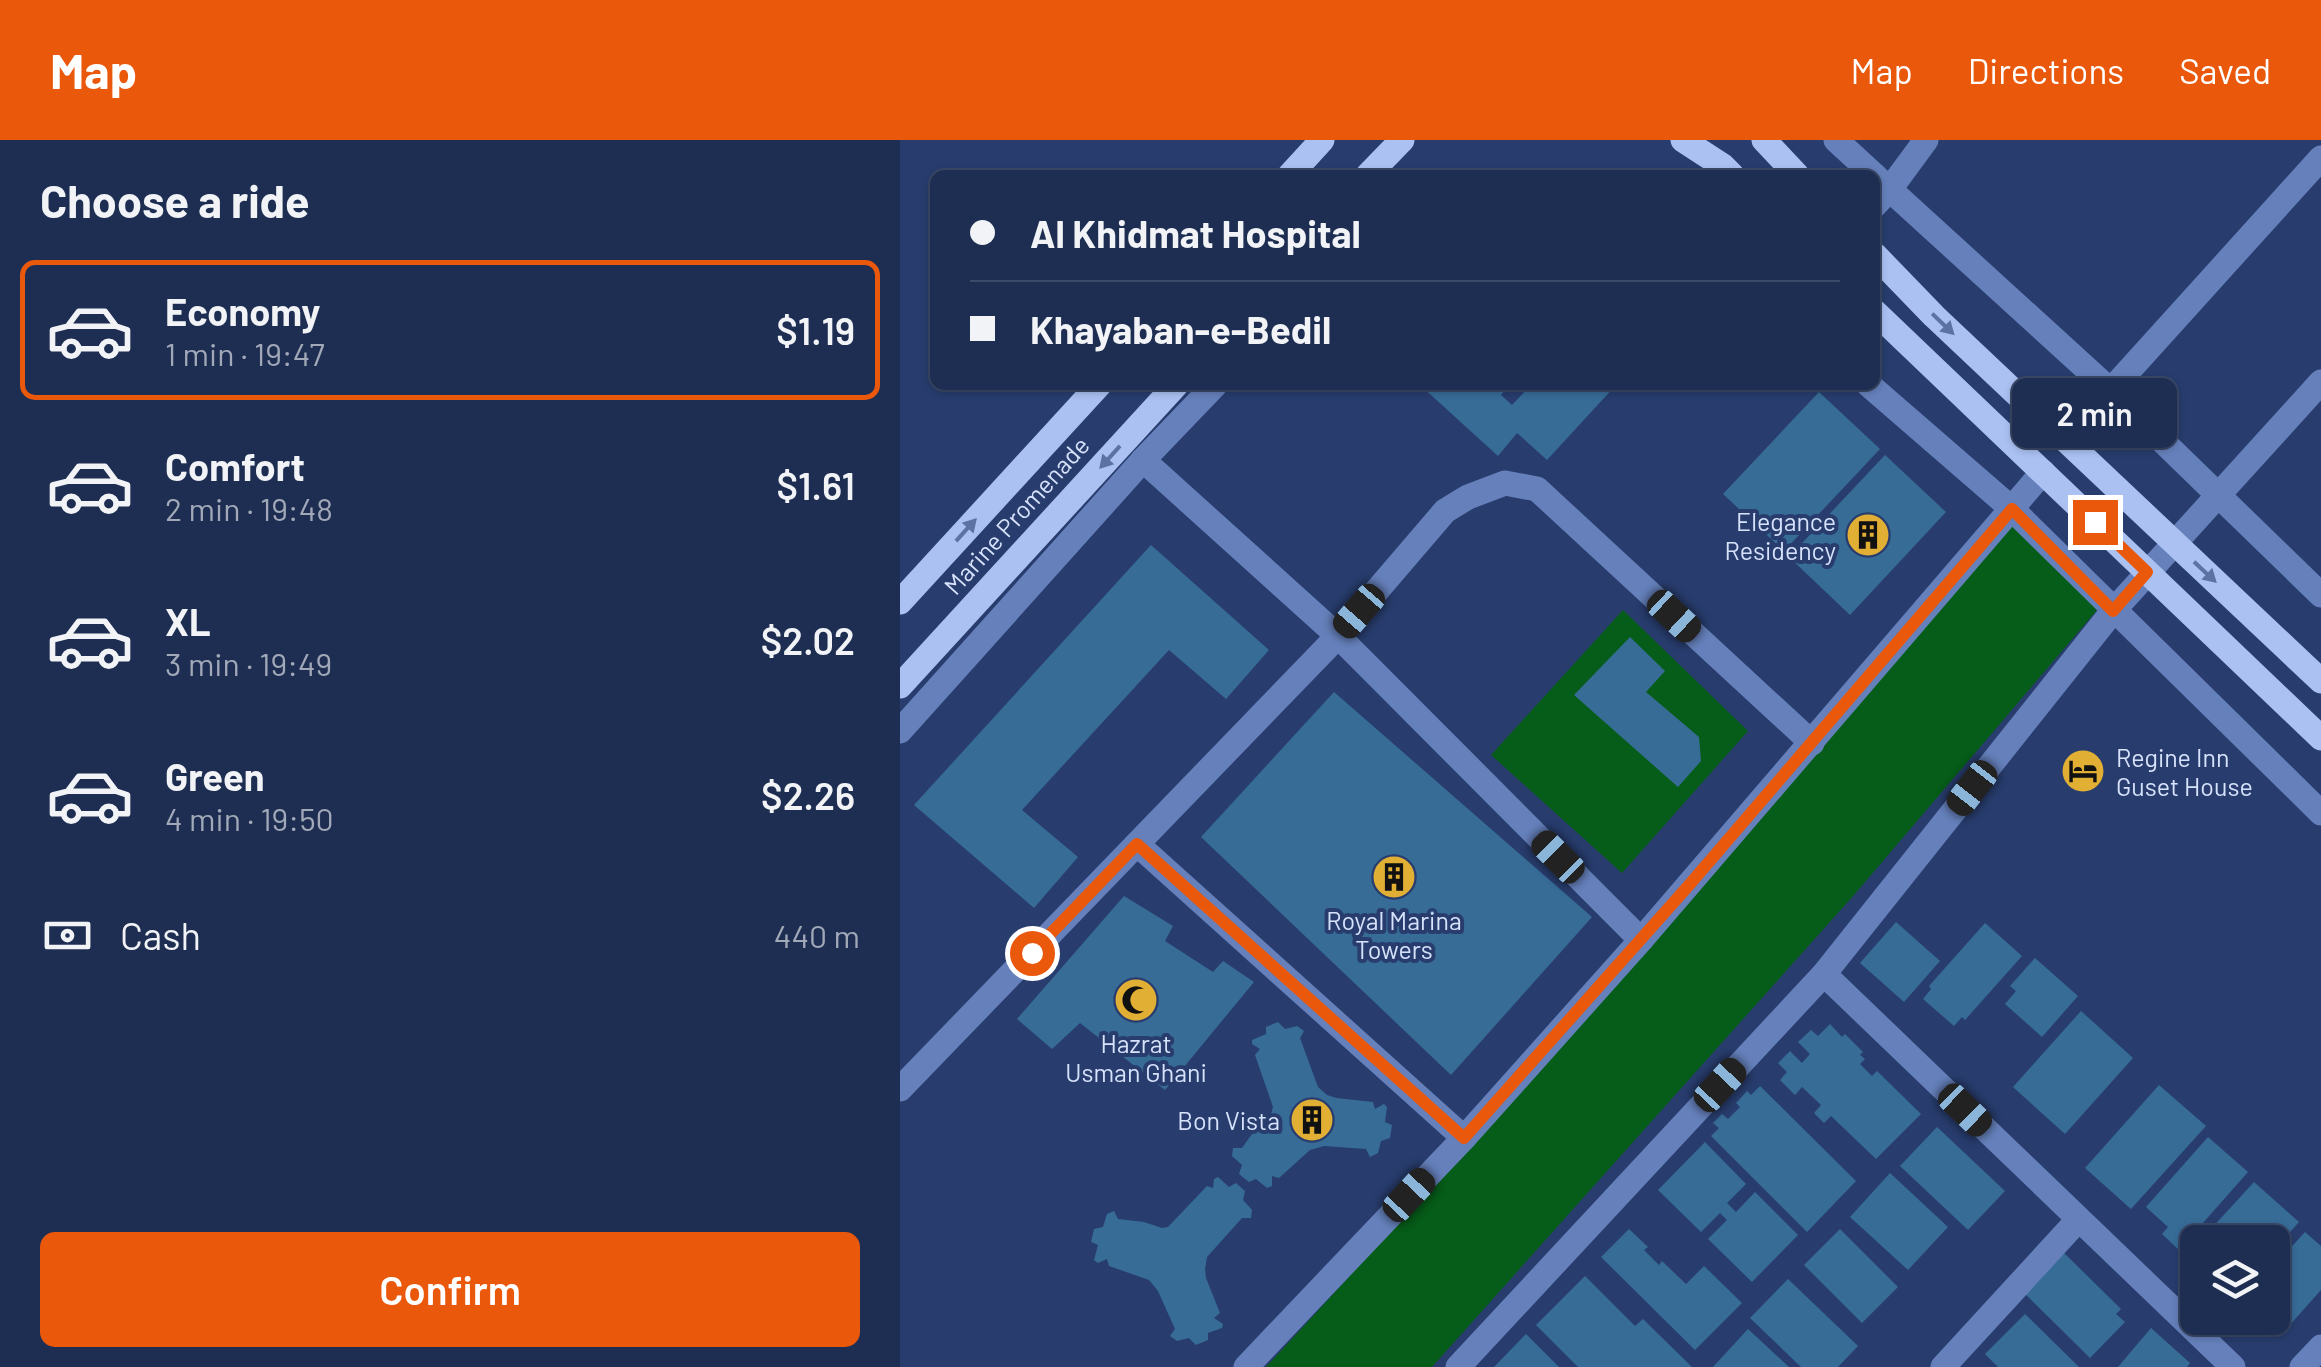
<!DOCTYPE html>
<html lang="en">
<head>
<meta charset="utf-8">
<style>
	body { margin:0; font-family:Barlow,sans-serif; background:#263659; color:#f1f3f6; height:100vh; display:flex; flex-direction:column; font-size:38px; white-space:nowrap }
	* { box-sizing:border-box; margin:0 }
	p { font-size:32px; color:#a1a8b8 }
	.icon { flex:none; width:55px; height:55px; fill:none; stroke:currentColor; stroke-width:2; stroke-linecap:round; stroke-linejoin:round }
	.map { position:relative; flex:1; overflow:hidden }
	.side { display:flex; flex-direction:column; background:#1e2e52; width:900px }
	.side>* { flex:none }
	.hud { position:absolute; left:30px; top:30px; width:950px; height:220px; border-radius:15px; box-shadow:0 2px 8px #0004,0 0 0 2px #3c4a69; display:grid; align-content:center; height:220px; padding:0 40px; background:#1e2e52 }
	.buttons { position:absolute; left:1280px; top:1085px; display:grid; gap:20px }
	.buttons a { display:grid; place-items:center; width:110px; height:110px; border-radius:15px; background:#1e2e52; box-shadow:0 2px 8px #0004,0 0 0 2px #3c4a69; font-size:50px }
	.end { position:absolute; width:45px; height:45px; margin:-22px; border:12px solid #ea580c; background:#fff; box-shadow:0 0 0 5px #fff }
	.from { border-radius:50% }
	.bubble { position:absolute; height:70px; border-radius:15px; background:#1e2e52; box-shadow:0 2px 8px #0004,0 0 0 2px #3c4a69; font-size:32px; font-weight:600; line-height:70px; text-align:center }
	.car { position:absolute; width:30px; height:60px; margin:-30px -15px; border-radius:12px; box-shadow:0 0 8px 2px #0007; background:linear-gradient(#222 24%,#8ab4d8 0 40%,#222 0 76%,#8ab4d8 0 86%,#222 0) }
	.hud b { display:flex; align-items:center; gap:35px; height:95px; font-size:38px }
	.hud b+b { border-top:2px solid #3c4a69 }
	.hud i { width:25px; height:25px; background:#f1f3f6 }
	ul { padding:0; list-style:none }
	li { display:flex; align-items:center; gap:30px; height:140px; margin:0 20px 15px; padding:0 20px; border:5px solid transparent; border-radius:15px }
	li div { flex:1 }
	li b { display:block; font-size:38px }
	li em { font-style:normal; font-weight:600 }
	li.selected { border-color:#ea580c }
	li>.icon { width:90px; height:90px; stroke-width:1.5 }
	h2 { padding:0 40px; font-size:45px; line-height:120px }
	.pay { display:flex; align-items:center; gap:25px; height:110px; padding:0 40px; font-size:38px }
	.pay p { margin-inline-start:auto }
	.primary-button { display:flex; gap:20px; margin-top:auto; padding:20px 40px }
	.primary-button a { flex:1; height:115px; border-radius:15px; background:#ea580c; color:#fff; font-size:40px; font-weight:600; line-height:115px; text-align:center }
	header { display:flex; align-items:center; gap:60px; box-sizing:border-box; height:140px; padding:0 50px; background:#ea580c; color:#fff }
	header strong { font-size:48px }
	nav { display:flex; gap:55px; margin-inline-start:auto; font-size:35px }
	main { display:flex; flex:1; min-height:0 }
	.map>svg:first-child { display:block }
	.green { fill:#065c19 }
	.building { fill:#376c97 }
	.lines { fill:none; stroke-linecap:round; stroke-linejoin:round }
	.minor { stroke:#6580bb; stroke-width:25 }
	.major { stroke:#abc1f2; stroke-width:25 }
	.oneway { fill:#5c72a3 }
	.route { stroke:#ea580c; stroke-width:12 }
	.labels { text-anchor:middle; dominant-baseline:central; stroke-width:8; stroke-linejoin:round; paint-order:stroke }
	.street-label { font-size:25px; fill:#d7e2fb; stroke:#283d6e }
	.poi-label { font-size:25px; fill:#d7e2fb; stroke:#283d6e; text-anchor:end }
</style>
</head>
<body>
<header>
<strong>Map</strong>
<nav><a>Map</a><a>Directions</a><a>Saved</a></nav>
</header>
<main>
<section class="side">
<h2>Choose a ride</h2>
<ul>
<li class="selected"><svg class="icon" aria-label="car" viewBox="0 0 24 24"><path d="M5 17H2v-5l4-1 3-4h7l3 4 3 1v5h-3M9 17h6M6 11h13"/><circle cx="7" cy="17" r="2"/><circle cx="17" cy="17" r="2"/></svg><div><b>Economy</b><p>1 min · 19:47</p></div><em>$1.19</em></li>
<li><svg class="icon" aria-label="car" viewBox="0 0 24 24"><path d="M5 17H2v-5l4-1 3-4h7l3 4 3 1v5h-3M9 17h6M6 11h13"/><circle cx="7" cy="17" r="2"/><circle cx="17" cy="17" r="2"/></svg><div><b>Comfort</b><p>2 min · 19:48</p></div><em>$1.61</em></li>
<li><svg class="icon" aria-label="car" viewBox="0 0 24 24"><path d="M5 17H2v-5l4-1 3-4h7l3 4 3 1v5h-3M9 17h6M6 11h13"/><circle cx="7" cy="17" r="2"/><circle cx="17" cy="17" r="2"/></svg><div><b>XL</b><p>3 min · 19:49</p></div><em>$2.02</em></li>
<li><svg class="icon" aria-label="car" viewBox="0 0 24 24"><path d="M5 17H2v-5l4-1 3-4h7l3 4 3 1v5h-3M9 17h6M6 11h13"/><circle cx="7" cy="17" r="2"/><circle cx="17" cy="17" r="2"/></svg><div><b>Green</b><p>4 min · 19:50</p></div><em>$2.26</em></li>
</ul>
<div class="pay"><svg class="icon" aria-label="cash" viewBox="0 0 24 24"><path d="M3 7h18v10H3z"/><circle cx="12" cy="12" r="2"/></svg>Cash<p>440 m</p></div>
<div class="primary-button"><a>Confirm</a></div>
</section>
<div class="map">
<svg width="1421" height="1227" viewBox="0 0 1421 1227">
	<rect width="100%" height="100%" fill="#283d6e"/>
	<!-- green -->
	<g class="green">
		<path d="M1112 369 1203 463 954 755 532 1227H366C624 949 868 659 1112 369Z"/>
		<path d="M723 470 848 591 722 733 591 615Z"/>
	</g>
	<!-- building -->
	<g class="building">
		<path d="M520 245H609L601 255 612 265 631 245H716L647 320 617 293 598 316Z"/>
		<path d="M919 252 980 309 884 411 823 354Z"/>
		<path d="M985 315 1046 372 950 475 889 417Z"/>
		<path d="M251 405 369 510 326 559 269 510 122 670 178 717 134 768 14 665Z"/>
		<path d="M730 497 765 531 746 552 799 597 801 621 778 647 674 555Z"/>
		<path d="M434 552 692 777 551 935 301 697Z"/>
		<path d="M224 756 273 786 265 801 313 832 323 821 354 842 265 950 180 883 152 909 117 879Z"/>
		<path d="M996 782 1040 821 1004 862 960 823Z"/>
		<path d="M1085 783 1122 816 1065 880 1062 877 1054 886 1023 859 1031 849 1029 846Z"/>
		<path d="M1135 818 1178 856 1142 897 1105 864 1116 851 1110 846Z"/>
		<path d="M1181 871 1233 918 1165 994 1113 947Z"/>
		<path d="M378 882 385 889 397 886 404 891 400 898 418 947 427 955 436 958 473 962 475 969 484 964 487 967 485 982 492 985 490 998 481 1001 478 1013 470 1017 466 1009 424 1006 410 1010 379 1038 372 1036V1046L367 1048 356 1039 349 1042 339 1034 342 1025 332 1016 333 1008H342L357 987 371 974 373 967 355 915 360 909 352 904V900L366 894V887Z"/>
		<path d="M930 884 942 897 945 894 963 912 960 915 965 919 960 924 972 936 977 931 1021 974 976 1019 931 976 924 983 914 973 921 965 902 947 895 955 880 940 887 932 878 923 890 911 902 923 910 914 898 902 911 890 918 896Z"/>
		<path d="M1259 945 1306 986 1231 1069 1185 1028Z"/>
		<path d="M860 946 956 1041 907 1092 811 996 819 988 813 983 822 974 828 979 840 967 836 963 847 951 851 955Z"/>
		<path d="M1037 987 1105 1051 1068 1090 1000 1026Z"/>
		<path d="M1308 997 1348 1032 1279 1110 1262 1094 1268 1087 1246 1067Z"/>
		<path d="M805 1002 846 1044 827 1063 836 1072 855 1052 898 1095 852 1142 808 1099 827 1080 820 1073 801 1092 758 1050Z"/>
		<path d="M990 1033 1048 1087 1008 1130 950 1077Z"/>
		<path d="M318 1037 329 1047 336 1043 345 1051 343 1060 352 1070 351 1078H342L307 1117 305 1129 306 1138 320 1173 314 1178 323 1184 322 1188 308 1193V1200L296 1205 289 1198 277 1201 270 1196 275 1189 258 1151 249 1140 209 1126 207 1119 198 1123 194 1120 198 1105 191 1102 194 1089 203 1087 207 1074 214 1071 218 1079 244 1082 262 1088 268 1087 307 1046 313 1048 314 1039Z"/>
		<path d="M1354 1042 1399 1082 1372 1112V1102H1299Z"/>
		<path d="M729 1089 748 1107 744 1110 759 1125 762 1121 786 1144 804 1126 842 1163 795 1210 701 1117Z"/>
		<path d="M940 1089 998 1147 962 1183 904 1125Z"/>
		<path d="M1405 1092 1421 1106V1150L1380 1196 1359 1178H1372V1128Z"/>
		<path d="M1158 1107 1221 1169 1216 1174 1225 1182 1190 1218 1118 1147Z"/>
		<path d="M685 1136 735 1186 743 1179 792 1227H678L636 1185Z"/>
		<path d="M888 1139 958 1206 938 1227H901L850 1178Z"/>
		<path d="M1125 1174 1179 1227H1098L1085 1214Z"/>
		<path d="M1251 1188 1290 1223 1287 1227H1218Z"/>
		<path d="M848 1189 889 1227H813Z"/>
		<path d="M626 1194 659 1227H594Z"/>
	</g>
	<g class="lines">
		<!-- minor -->
		<g class="minor">
			<path d="M936 0 974 35"/>
			<path d="M975 36 1211 251 1421 455"/>
			<path d="M975 65 990 49 1026 0"/>
			<path d="M969 245 1112 369 1421 673"/>
			<path d="M1166 300 1421 18"/>
			<path d="M243 320 438 496 741 800"/>
			<path d="M0 591 243 320 315 245"/>
			<path d="M237 704 564 998"/>
			<path d="M924 834 1333 1227"/>
			<path d="M0 949 438 496 545 371 568 357 605 343 637 349 912 603"/>
			<path d="M346 1227 564 998 741 800 1143 332"/>
			<path d="M558 1227 924 834 1213 471 1421 242"/>
			<path d="M1043 1227 1178 1080"/>
			<path d="M1402 1227 1421 1207"/>
		</g>
		<!-- major -->
		<g class="major">
			<path d="M783 0 823 26 832 35"/>
			<path d="M864 0 897 35"/>
			<path d="M390 35 422 0"/>
			<path d="M468 35 502 0"/>
			<path d="M975 115 1034 176 1421 541"/>
			<path d="M975 172 1421 598"/>
			<path d="M0 462 199 245"/>
			<path d="M0 546 276 245"/>
		</g>
	</g>
	<!-- one-way arrows -->
	<defs><path id="oneway-solid" d="M-6-.8H1V-3.2L6.5 0L1 3.2V.8H-6Z" transform="scale(2.5)"/></defs>
	<g class="oneway">
		<use href="#oneway-solid" transform="translate(1043 184) rotate(44)"/>
		<use href="#oneway-solid" transform="translate(210 317) rotate(132)"/>
		<use href="#oneway-solid" transform="translate(66 390) rotate(-48)"/>
		<use href="#oneway-solid" transform="translate(1305 432) rotate(43)"/>
	</g>
	<g class="lines">
		<!-- route -->
		<path class="route" d="M132 813 237 704 564 998 790 744 1112 369 1213 471 1247 432 1195 382"/>
	</g>
	<!-- icons -->
	<defs>
		<symbol id="building-disc" viewBox="-11 -11 22 22"><circle r="9.5" fill="#e1af34" stroke="#283d6e"/><path d="M-4-6H4V6H1V3H-1V6H-4ZM-2.5-4.3h1.7v1.8h-1.7ZM.8-4.3h1.7v1.8H.8ZM-2.5-1h1.7V.8h-1.7ZM.8-1h1.7V.8H.8Z" fill="#111"/></symbol>
		<symbol id="hotel-disc" viewBox="-11 -11 22 22"><circle r="9.5" fill="#e1af34" stroke="#283d6e"/><path d="M-6-4.5h1.5V1H6V5H4.5V3h-9V5H-6ZM-4 0a1.8 1.8 0 1 1 3.6 0ZM.5 0V-2.5h3Q6-2.5 6 0Z" fill="#111"/></symbol>
		<symbol id="mosque-disc" viewBox="-11 -11 22 22"><circle r="9.5" fill="#e1af34" stroke="#283d6e"/><path d="M3.5-4.9A6 6 0 1 0 3.5 4.9A5 5 0 1 1 3.5-4.9Z" fill="#111"/></symbol>
	</defs>
	<g fill-rule="evenodd">
		<use href="#building-disc" x="943" y="370" width="50" height="50"/>
		<use href="#hotel-disc" x="1158" y="606" width="50" height="50"/>
		<use href="#building-disc" x="469" y="712" width="50" height="50"/>
		<use href="#mosque-disc" x="211" y="835" width="50" height="50"/>
		<use href="#building-disc" x="387" y="955" width="50" height="50"/>
	</g>
	<g class="labels">
		<!-- street labels -->
		<g class="street-label">
			<text transform="translate(116 375) rotate(-48)">Marine Promenade</text>
		</g>
		<!-- poi labels -->
		<g class="poi-label">
			<text x="936" y="381">Elegance<tspan x="936" dy="29">Residency</tspan></text>
			<text x="1216" y="617" text-anchor="start">Regine Inn<tspan x="1216" dy="29">Guset House</tspan></text>
			<text x="494" y="780" text-anchor="middle">Royal Marina<tspan x="494" dy="29">Towers</tspan></text>
			<text x="236" y="903" text-anchor="middle">Hazrat<tspan x="236" dy="29">Usman Ghani</tspan></text>
			<text x="380" y="980">Bon Vista</text>
		</g>
	</g>
</svg>
<div class="buttons">
<a><svg class="icon" aria-label="layers" viewBox="0 0 24 24"><path d="M12 4l9 5-9 5-9-5zM3 14l9 5 9-5"/></svg></a>
</div>
<i class="end from" style="left:132px;top:813px"></i>
<i class="end" style="left:1195px;top:382px"></i>
<div class="bubble" style="left:1112px;top:238px;width:165px">2 min</div>
<i class="car" style="left:459px;top:471px;rotate:221deg"></i>
<i class="car" style="left:774px;top:476px;rotate:133deg"></i>
<i class="car" style="left:1072px;top:648px;rotate:218deg"></i>
<i class="car" style="left:658px;top:717px;rotate:315deg"></i>
<i class="car" style="left:820px;top:945px;rotate:43deg"></i>
<i class="car" style="left:1065px;top:970px;rotate:134deg"></i>
<i class="car" style="left:509px;top:1055px;rotate:43deg"></i>
<div class="hud">
<b><i class="from"></i>Al Khidmat Hospital</b>
<b><i></i>Khayaban-e-Bedil</b>
</div>
</div>
</main>
</body>
</html>
